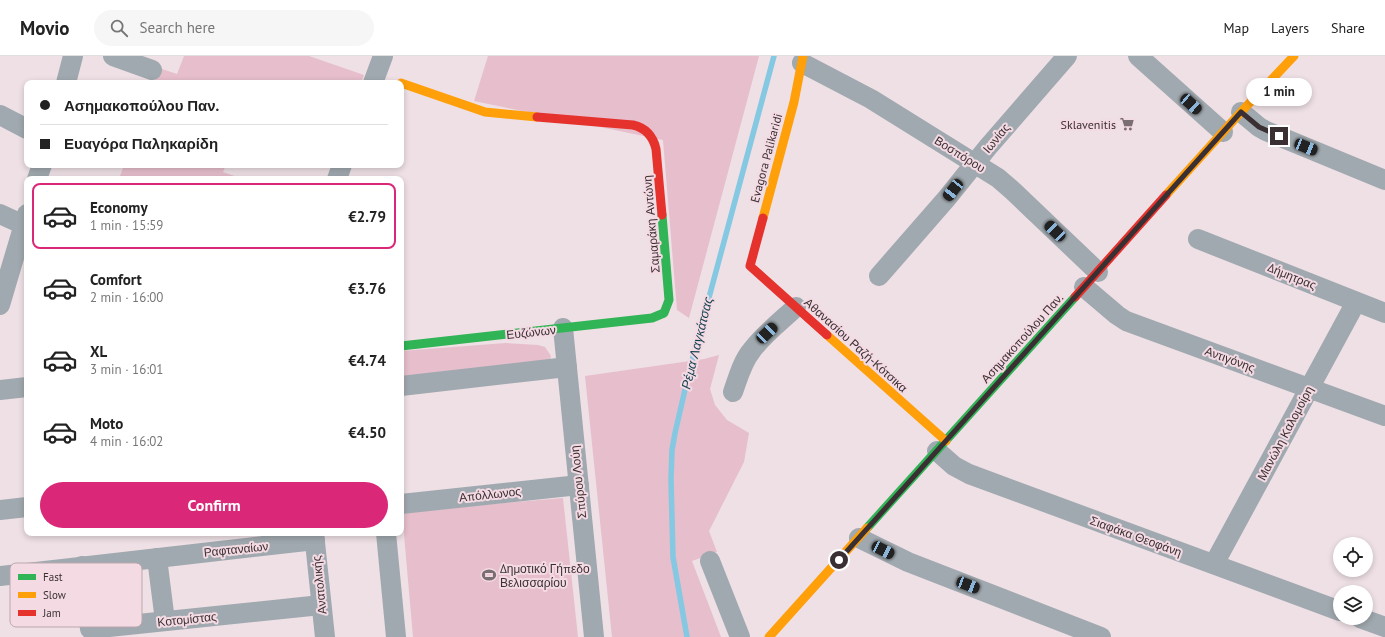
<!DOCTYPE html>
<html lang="en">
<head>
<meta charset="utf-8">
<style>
	body { margin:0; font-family:"PT Sans",sans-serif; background:#f6f6f6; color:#222; height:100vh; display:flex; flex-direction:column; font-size:15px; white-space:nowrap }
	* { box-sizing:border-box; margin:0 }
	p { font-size:13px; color:#767676 }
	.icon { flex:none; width:22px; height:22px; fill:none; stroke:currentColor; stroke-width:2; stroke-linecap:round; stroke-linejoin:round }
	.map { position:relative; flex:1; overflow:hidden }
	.sheet { position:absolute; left:24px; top:120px; width:380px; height:360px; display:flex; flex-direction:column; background:#fff; border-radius:8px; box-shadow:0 2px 6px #0003 }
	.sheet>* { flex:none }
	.hud { position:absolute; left:24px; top:24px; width:380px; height:88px; border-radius:8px; box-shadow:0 2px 6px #0003; display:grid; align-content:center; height:88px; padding:0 16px; background:#fff }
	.buttons { position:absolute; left:1333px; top:481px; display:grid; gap:8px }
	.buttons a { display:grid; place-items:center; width:40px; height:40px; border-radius:50%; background:#fff; box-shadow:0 2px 6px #0003; font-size:20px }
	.end { position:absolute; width:18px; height:18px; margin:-9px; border:5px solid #3a3033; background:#fff; box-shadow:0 0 0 2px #fff }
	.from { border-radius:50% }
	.bubble { position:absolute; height:28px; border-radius:14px; background:#fff; box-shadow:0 2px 6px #0003; font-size:13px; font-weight:800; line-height:28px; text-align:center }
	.car { position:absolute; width:12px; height:24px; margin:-12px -6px; border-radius:5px; box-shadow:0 0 3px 1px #0007; background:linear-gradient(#222 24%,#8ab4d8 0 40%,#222 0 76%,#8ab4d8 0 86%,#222 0) }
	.hud b { display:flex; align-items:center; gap:14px; height:38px; font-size:15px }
	.hud b+b { border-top:1px solid #e0e0e0 }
	.hud i { width:10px; height:10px; background:#222 }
	ul { padding:7px 0 0; list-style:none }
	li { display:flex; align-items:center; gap:12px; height:66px; margin:0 8px 6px; padding:0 8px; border:2px solid transparent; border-radius:8px }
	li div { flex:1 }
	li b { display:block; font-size:15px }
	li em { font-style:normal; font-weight:800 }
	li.selected { border-color:#db2777 }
	li>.icon { width:36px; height:36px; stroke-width:1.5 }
	.action { display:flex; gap:8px; margin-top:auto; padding:8px 16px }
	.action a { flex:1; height:46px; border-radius:24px; background:#db2777; color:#fff; font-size:16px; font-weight:800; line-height:46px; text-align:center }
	header { display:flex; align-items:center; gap:24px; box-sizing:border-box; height:56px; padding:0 20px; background:#fff; border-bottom:1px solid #e0e0e0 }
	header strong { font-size:19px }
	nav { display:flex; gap:22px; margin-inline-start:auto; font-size:14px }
	.search { width:280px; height:36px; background:#f6f6f6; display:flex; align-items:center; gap:10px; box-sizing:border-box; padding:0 14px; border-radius:22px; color:#767676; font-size:15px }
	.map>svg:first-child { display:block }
	.green { fill:#e6becc }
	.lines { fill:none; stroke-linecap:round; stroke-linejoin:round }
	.stream { stroke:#84c8e2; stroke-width:5.5 }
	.street { stroke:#a0a9af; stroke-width:20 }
	.fast { stroke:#30b455; stroke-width:9 }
	.slow { stroke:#ff9f0a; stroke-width:9 }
	.jam { stroke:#e5322d; stroke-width:9 }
	.route { stroke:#3a3033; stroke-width:5 }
	.labels { text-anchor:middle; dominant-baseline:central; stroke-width:4; stroke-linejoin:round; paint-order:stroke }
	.poi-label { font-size:12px; fill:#3a3033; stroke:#f4dae3; text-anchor:end }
	.street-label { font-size:12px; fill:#3a3033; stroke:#f4dae3 }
	.water-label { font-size:13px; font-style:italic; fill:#113f4e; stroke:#f4dae3 }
	.key { fill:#f4dae3; stroke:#bca7ae; stroke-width:1 }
	.key-label { font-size:11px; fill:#3a3033 }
</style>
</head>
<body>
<header>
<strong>Movio</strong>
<div class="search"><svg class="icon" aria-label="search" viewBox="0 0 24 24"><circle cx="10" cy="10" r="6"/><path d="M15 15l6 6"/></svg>Search here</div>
<nav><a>Map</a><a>Layers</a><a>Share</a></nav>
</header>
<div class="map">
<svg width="1385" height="581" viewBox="0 0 1385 581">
	<rect width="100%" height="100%" fill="#eee0e5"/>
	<!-- green -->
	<g class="green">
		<path d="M184 0H309L364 19 361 27H153L159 12 177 18Z"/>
		<path d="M488 0H759L689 262 677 254 663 84 474 45Z"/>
		<path d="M124 109H226L223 116 243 123H119Z"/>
		<path d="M506 287 538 289 545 291 551 300 550 304 401 323V295Z"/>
		<path d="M719 299 710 333 715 349 727 364 749 377 744 406 709 475 717 496 692 505 721 581H612L585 320 704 303Z"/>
		<path d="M563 442 578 581H413L402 456Z"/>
	</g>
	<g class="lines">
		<!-- stream -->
		<path class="stream" d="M687 581 673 501 671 423 672 394 675 377 690 312 774 0"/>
		<!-- street -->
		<g class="street">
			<path d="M113 0 152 14"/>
			<path d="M1138 0 1223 76"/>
			<path d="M802 7 871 43 998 122 1013 135 1098 216"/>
			<path d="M66 27 73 0"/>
			<path d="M373 27 383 0"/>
			<path d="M1241 56 1259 71 1266 75 1385 124"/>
			<path d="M0 59 27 73"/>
			<path d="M37 123 42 109"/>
			<path d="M337 123 342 109"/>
			<path d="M0 158 24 169"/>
			<path d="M1198 183 1385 257"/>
			<path d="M879 220 947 142 988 91 1067 0"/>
			<path d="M1084 231 1117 259 1126 265 1385 360"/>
			<path d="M0 249 27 158"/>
			<path d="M563 272 594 581"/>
			<path d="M401 330 567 311"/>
			<path d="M0 334 27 331"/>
			<path d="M733 336C738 322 742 306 752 294 764 278 781 265 796 251"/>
			<path d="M937 395 954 410 969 418 1340 555"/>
			<path d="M401 448 579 429"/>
			<path d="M0 454 27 451"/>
			<path d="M314 477 325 581"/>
			<path d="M386 477 396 581"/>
			<path d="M859 482 908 506 1101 581"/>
			<path d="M157 502 165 565"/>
			<path d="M710 505 740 581"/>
			<path d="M1214 508 1356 246"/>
			<path d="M82 510 90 573 321 549"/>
			<path d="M0 520 315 484"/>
			<path d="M1360 562 1385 571"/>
		</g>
		<!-- fast -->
		<g class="fast">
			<path d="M401 290 652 262 664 257 669 244 662 159"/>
			<path d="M867 472 1075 241"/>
		</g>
		<!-- slow -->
		<g class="slow">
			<path d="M401 27 485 56 537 61"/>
			<path d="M1166 139 1241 56 1294 0"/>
			<path d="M763 162 794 46 803 0"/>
			<path d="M827 279 946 385"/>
			<path d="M769 581 867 472"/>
		</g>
		<!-- jam -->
		<g class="jam">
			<path d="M537 61 633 69C646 72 653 80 656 93L662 159"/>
			<path d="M763 162 750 210 827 279"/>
			<path d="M1075 241 1166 139"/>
		</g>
	</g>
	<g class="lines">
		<!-- route -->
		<path class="route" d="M839 504 1241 56 1259 71 1279 80"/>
	</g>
	<!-- icons -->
	<defs>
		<symbol id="supermarket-bare" viewBox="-9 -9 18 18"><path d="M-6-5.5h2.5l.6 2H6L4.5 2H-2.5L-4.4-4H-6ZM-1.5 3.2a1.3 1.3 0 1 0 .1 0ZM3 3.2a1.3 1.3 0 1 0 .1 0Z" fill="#796e71" stroke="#f4dae3" stroke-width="2.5" paint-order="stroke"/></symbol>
		<symbol id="stadium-bare" viewBox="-9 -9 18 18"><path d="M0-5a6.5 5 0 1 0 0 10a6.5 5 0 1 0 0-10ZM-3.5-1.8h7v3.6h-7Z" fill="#796e71" stroke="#f4dae3" stroke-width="2.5" paint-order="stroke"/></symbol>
	</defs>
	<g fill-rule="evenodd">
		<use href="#supermarket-bare" x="1117" y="58" width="20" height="20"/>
		<use href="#stadium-bare" x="479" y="509" width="20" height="20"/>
	</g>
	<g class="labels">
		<!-- poi labels -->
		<g class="poi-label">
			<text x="1116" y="68">Sklavenitis</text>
			<text x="500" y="512" text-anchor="start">Δημοτικό Γήπεδο<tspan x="500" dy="14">Βελισσαρίου</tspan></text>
		</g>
		<!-- street labels -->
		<g class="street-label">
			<text transform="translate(996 82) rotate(-50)">Ιωνίας</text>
			<text transform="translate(960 98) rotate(32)">Βοσπόρου</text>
			<text transform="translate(766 102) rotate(-75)">Evagora Palikaridi</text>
			<text transform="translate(651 168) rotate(-95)">Σαμαράκη Αντώνη</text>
			<text transform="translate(1292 220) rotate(22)">Δήμητρας</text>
			<text transform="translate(531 276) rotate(-6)">Ευζώνων</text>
			<text transform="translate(1022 282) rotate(-48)">Ασημακοπούλου Παν.</text>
			<text transform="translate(856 289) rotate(42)">Αθανασίου Ραζή-Κότσικα</text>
			<text transform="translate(1230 303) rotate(20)">Αντιγόνης</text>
			<text transform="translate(1285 377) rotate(-62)">Μανώλη Καλομοίρη</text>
			<text transform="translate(578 426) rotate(-96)">Σπύρου Λούη</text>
			<text transform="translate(490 438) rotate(-6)">Απόλλωνος</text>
			<text transform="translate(1136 480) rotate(20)">Σιαφάκα Θεοφάνη</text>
			<text transform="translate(236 493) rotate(-6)">Ραφταναίων</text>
			<text transform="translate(319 529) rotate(-96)">Ανατολικής</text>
			<text transform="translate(187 563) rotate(-6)">Κοτομίστας</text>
		</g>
		<!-- water labels -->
		<g class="water-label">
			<text transform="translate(697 287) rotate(-76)">Ρέμα Λαγκάτσας</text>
		</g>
	</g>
	<!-- legend -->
	<rect x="10" y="507" width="132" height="64" rx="6" class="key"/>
	<rect x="18" y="518" width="18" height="6" fill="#30b455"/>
	<rect x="18" y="536" width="18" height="6" fill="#ff9f0a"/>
	<rect x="18" y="554" width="18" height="6" fill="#e5322d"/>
	<g class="key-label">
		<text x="43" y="525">Fast</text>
		<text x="43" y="543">Slow</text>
		<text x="43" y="561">Jam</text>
	</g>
</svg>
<div class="buttons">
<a><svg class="icon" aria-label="locate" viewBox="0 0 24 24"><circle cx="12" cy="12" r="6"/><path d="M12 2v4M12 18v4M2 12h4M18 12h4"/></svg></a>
<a><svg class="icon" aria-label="layers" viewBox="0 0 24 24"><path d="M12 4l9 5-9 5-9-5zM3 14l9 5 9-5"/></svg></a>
</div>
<i class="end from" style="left:839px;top:504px"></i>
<i class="end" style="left:1279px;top:80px"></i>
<div class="bubble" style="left:1246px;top:22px;width:66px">1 min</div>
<i class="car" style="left:1191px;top:48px;rotate:132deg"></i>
<i class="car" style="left:1306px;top:91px;rotate:112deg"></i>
<i class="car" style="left:953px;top:134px;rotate:218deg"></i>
<i class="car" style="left:1055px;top:175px;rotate:314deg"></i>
<i class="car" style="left:767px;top:277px;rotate:46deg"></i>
<i class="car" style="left:883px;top:494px;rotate:117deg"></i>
<i class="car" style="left:968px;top:529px;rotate:111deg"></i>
<div class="hud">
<b><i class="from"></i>Ασημακοπούλου Παν.</b>
<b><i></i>Ευαγόρα Παληκαρίδη</b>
</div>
<section class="sheet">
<ul>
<li class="selected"><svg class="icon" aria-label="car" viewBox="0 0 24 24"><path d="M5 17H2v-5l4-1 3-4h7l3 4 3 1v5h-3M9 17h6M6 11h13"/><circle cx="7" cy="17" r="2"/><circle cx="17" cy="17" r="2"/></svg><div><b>Economy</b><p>1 min · 15:59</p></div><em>€2.79</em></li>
<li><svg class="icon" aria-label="car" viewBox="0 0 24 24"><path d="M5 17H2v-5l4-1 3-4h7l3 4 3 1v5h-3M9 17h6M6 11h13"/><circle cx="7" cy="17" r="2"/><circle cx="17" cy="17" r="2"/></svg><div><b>Comfort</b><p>2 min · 16:00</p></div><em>€3.76</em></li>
<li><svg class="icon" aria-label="car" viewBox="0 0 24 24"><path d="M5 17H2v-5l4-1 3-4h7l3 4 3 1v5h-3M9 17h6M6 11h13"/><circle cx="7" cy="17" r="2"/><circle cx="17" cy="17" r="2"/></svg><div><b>XL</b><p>3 min · 16:01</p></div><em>€4.74</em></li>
<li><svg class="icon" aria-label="car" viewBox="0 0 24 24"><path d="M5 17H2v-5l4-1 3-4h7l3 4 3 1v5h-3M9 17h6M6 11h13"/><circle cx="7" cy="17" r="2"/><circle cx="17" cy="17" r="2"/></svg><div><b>Moto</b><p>4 min · 16:02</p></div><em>€4.50</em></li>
</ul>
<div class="action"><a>Confirm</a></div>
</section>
</div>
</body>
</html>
